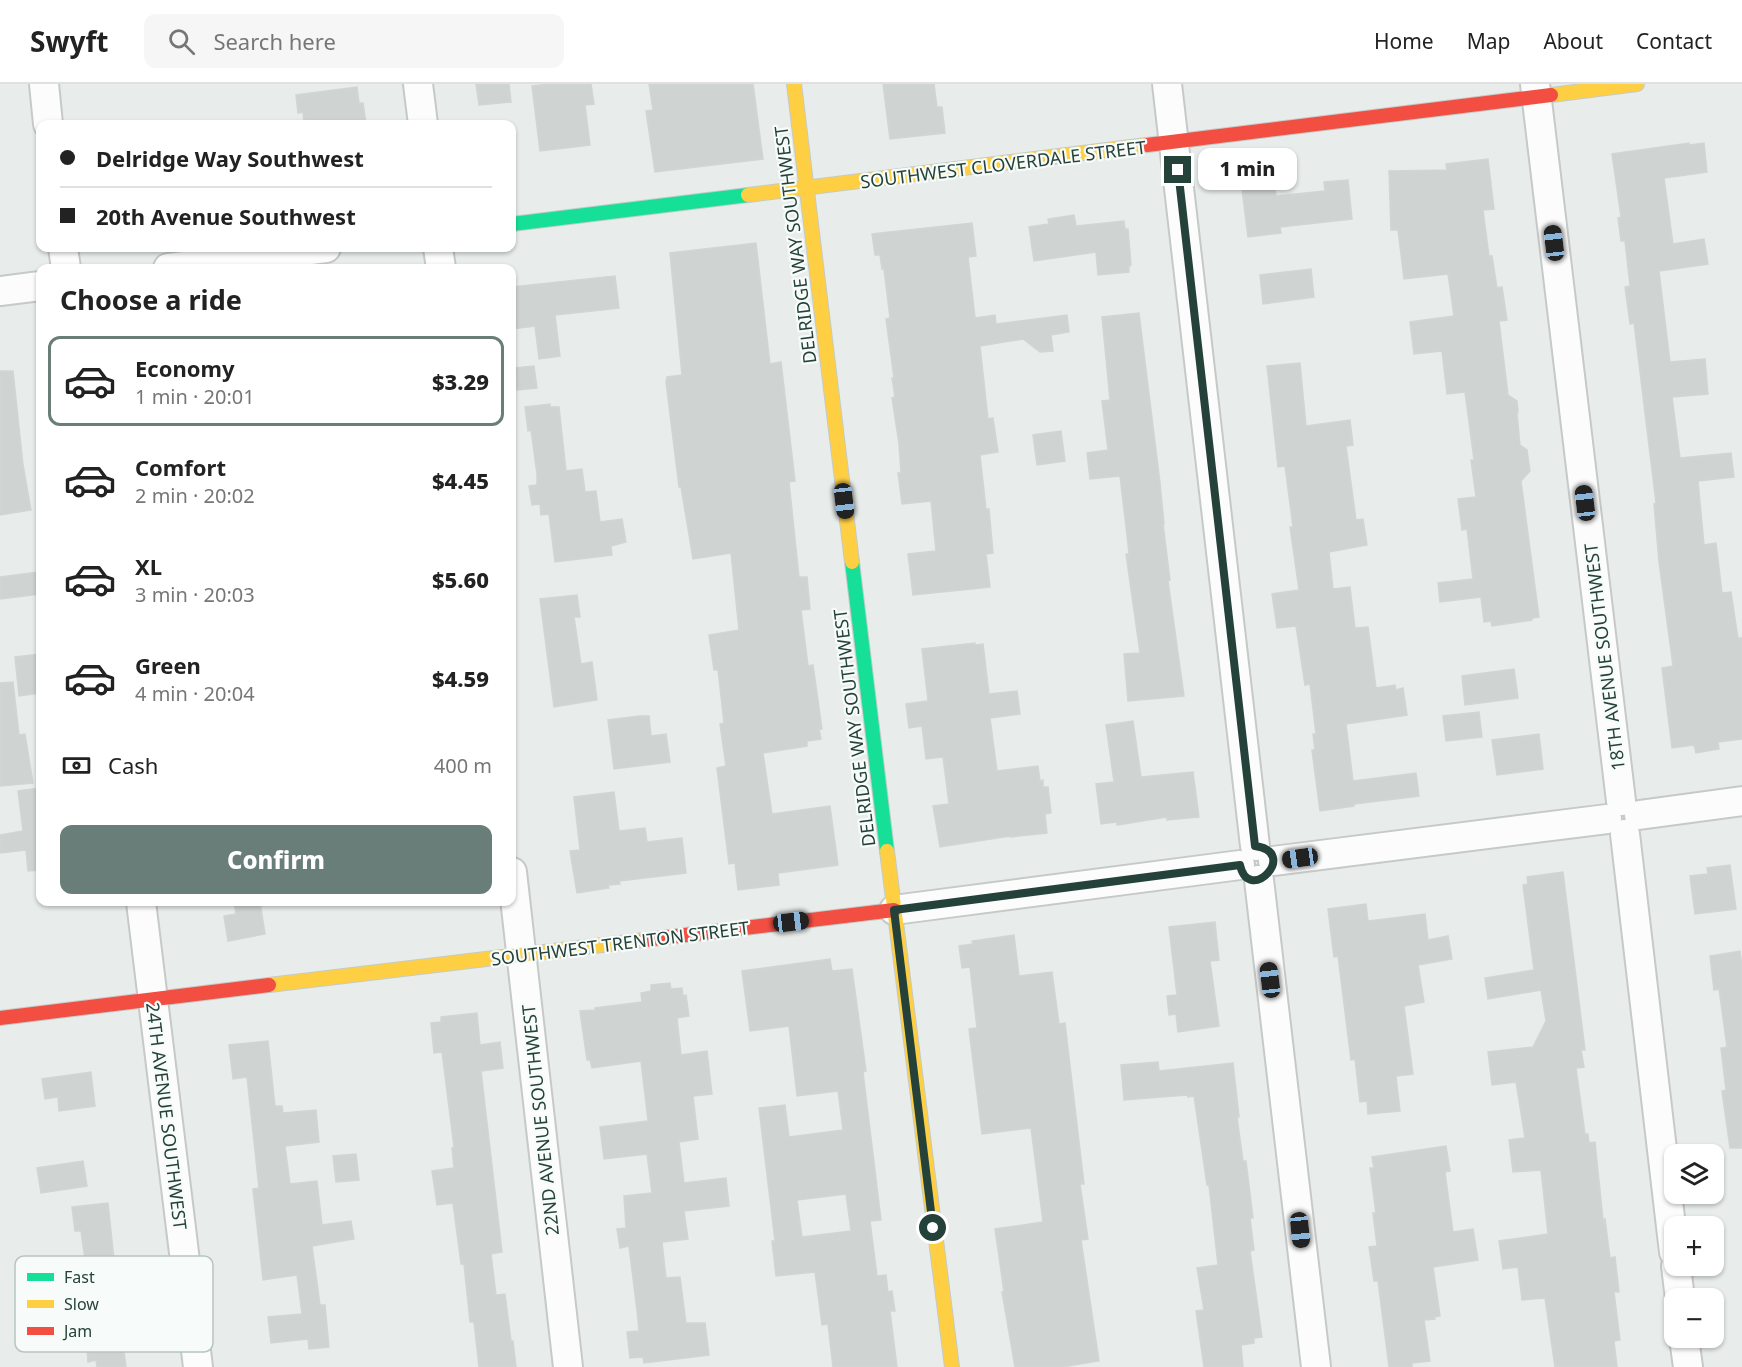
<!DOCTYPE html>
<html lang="en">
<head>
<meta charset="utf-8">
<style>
	body { margin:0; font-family:"Noto Sans",sans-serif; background:#f6f6f6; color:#222; height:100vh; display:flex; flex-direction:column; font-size:22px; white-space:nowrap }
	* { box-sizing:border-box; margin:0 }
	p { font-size:20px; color:#767676 }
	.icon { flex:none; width:33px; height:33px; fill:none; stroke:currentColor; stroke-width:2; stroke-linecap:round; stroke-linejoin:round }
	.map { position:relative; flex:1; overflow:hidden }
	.details { position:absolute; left:36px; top:180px; width:480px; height:642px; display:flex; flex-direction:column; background:#fff; border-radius:12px; box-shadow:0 2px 4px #0004 }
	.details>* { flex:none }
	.guide { position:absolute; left:36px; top:36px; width:480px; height:132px; border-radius:12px; box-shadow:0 2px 4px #0004; display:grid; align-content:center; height:132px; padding:0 24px; background:#fff }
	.buttons { position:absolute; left:1664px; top:1060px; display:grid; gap:12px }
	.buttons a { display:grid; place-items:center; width:60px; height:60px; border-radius:12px; background:#fff; box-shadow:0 2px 4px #0004; font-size:30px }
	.end { position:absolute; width:27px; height:27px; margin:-14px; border:8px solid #24423a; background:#fff; box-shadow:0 0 0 3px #fff }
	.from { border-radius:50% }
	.bubble { position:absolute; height:42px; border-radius:12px; background:#fff; box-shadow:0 2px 4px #0004; font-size:20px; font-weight:800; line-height:42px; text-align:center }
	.car { position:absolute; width:18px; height:36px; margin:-18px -9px; border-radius:8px; box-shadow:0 0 4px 2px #0007; background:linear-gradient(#222 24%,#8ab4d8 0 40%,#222 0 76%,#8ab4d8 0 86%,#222 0) }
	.guide b { display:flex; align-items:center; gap:21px; height:57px; font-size:22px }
	.guide b+b { border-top:2px solid #e0e0e0 }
	.guide i { width:15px; height:15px; background:#222 }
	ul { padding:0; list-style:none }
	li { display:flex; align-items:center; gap:18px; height:90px; margin:0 12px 9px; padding:0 12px; border:3px solid transparent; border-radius:12px }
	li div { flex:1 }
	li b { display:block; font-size:22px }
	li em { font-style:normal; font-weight:800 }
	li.current { border-color:#697e78 }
	li>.icon { width:54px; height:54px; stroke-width:1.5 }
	h2 { padding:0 24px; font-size:27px; line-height:72px }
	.pay { display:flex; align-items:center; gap:15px; height:66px; padding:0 24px; font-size:22px }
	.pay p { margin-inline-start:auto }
	.cta { display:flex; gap:12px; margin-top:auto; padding:12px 24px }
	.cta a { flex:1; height:69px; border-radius:12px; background:#697e78; color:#fff; font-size:24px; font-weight:800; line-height:69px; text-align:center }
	header { display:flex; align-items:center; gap:36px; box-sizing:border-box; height:84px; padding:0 30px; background:#fff; border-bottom:2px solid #e0e0e0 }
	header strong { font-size:28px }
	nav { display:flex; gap:33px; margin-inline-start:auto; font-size:21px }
	.search { width:420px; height:54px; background:#f6f6f6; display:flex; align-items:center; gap:15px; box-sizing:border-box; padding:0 21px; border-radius:12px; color:#767676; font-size:22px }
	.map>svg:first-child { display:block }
	.building { fill:#cfd4d2; stroke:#d1d6d4; stroke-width:1.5; fill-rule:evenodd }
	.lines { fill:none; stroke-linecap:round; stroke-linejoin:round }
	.street-casing { stroke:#c5cac8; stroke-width:32 }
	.fast-casing { stroke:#c3cbc8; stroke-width:16 }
	.slow-casing { stroke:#c3cbc8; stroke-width:16 }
	.jam-casing { stroke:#c3cbc8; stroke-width:16 }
	.street { stroke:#fcfcfc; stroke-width:28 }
	.fast { stroke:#16e098; stroke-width:14 }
	.slow { stroke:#ffcf43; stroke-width:14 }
	.jam { stroke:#f24e42; stroke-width:14 }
	.route { stroke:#24423a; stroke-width:8 }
	.labels { text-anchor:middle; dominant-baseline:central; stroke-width:4.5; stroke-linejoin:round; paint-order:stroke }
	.street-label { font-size:18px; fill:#24423a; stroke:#f7fbf9 }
	.key { fill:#f7fbf9; stroke:#b8c4c0; stroke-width:1.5 }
	.key-label { font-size:16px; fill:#24423a }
</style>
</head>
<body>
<header>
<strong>Swyft</strong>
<div class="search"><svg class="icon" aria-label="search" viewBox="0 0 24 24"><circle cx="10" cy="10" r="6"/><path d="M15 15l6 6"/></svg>Search here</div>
<nav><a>Home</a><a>Map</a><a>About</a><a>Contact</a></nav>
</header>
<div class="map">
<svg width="1742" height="1283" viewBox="0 0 1742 1283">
	<rect width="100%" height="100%" fill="#e8edeb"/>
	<!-- building -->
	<g class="building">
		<path d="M476 0H509L511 18 479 21Z"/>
		<path d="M550 0H591L594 20 585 21 590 61 540 67 532 2Z"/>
		<path d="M649 0H753L763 75 655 88 646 27 653 26Z"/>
		<path d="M883 0H934L937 23H942L945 49 890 55Z"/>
		<path d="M357 3 359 19H363L366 40H304L303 28 298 29 296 11Z"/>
		<path d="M1689 59V61L1704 59 1707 88 1664 94 1673 160 1704 155 1708 180 1659 187 1670 278 1705 275 1708 310 1672 313 1680 374 1731 369 1734 393 1698 397 1704 461 1716 459 1722 509 1731 508 1738 554H1742V655L1718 658 1719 665 1696 669 1694 661 1672 664 1662 584 1673 582 1659 478 1654 420 1656 419 1634 239 1630 240 1625 203 1630 202 1625 157H1621L1618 134 1621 133 1612 70Z"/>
		<path d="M1488 75 1494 125 1483 126 1489 172H1492L1497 204 1502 203 1507 236 1499 237 1508 311 1517 317 1518 327 1517 330 1520 361 1527 366 1530 387 1521 397 1539 533 1532 534V536L1492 542 1491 537 1484 538 1481 513 1440 518 1438 499 1473 495 1467 445 1462 446 1458 415 1476 413 1471 376H1474L1465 308 1447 310 1442 267 1414 270 1410 238 1454 232 1448 190 1404 195 1398 146H1391L1389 87 1447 86 1446 80Z"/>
		<path d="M1348 96 1352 135 1280 143 1281 149 1248 153 1242 105 1275 101 1276 112 1325 107 1324 98Z"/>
		<path d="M1074 131 1076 142 1124 137 1125 145H1128L1131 181 1129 182V188L1098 191 1096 168 1034 177 1029 143 1049 140 1048 135Z"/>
		<path d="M972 139 976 172 968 173 975 234 995 231 996 240 1067 231 1069 248 1051 251 1053 267 1040 268 1023 255 980 262 988 335 993 334 998 368 980 371 986 425H989L993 469 986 470 990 503 913 511 908 470 936 467 931 417 902 420 898 389H901L899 360 892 314 895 313 892 294H894L886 235 890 234 884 185H882L880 171H875L872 150Z"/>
		<path d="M756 159 770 280 781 278 795 397 789 398 799 493H807L810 525 801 526 808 582 813 581 822 645H819L821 655 807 657V662L763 669 772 730 830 722 838 781 778 789 779 801 738 806 735 779 729 780 717 684 726 682 720 640 724 639 718 586H714L709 551 739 546 731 469 693 475 681 403H679L666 298 667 293 682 291 670 169Z"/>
		<path d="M1311 185 1314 213 1263 220 1260 191Z"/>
		<path d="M615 192 619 224 555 231 560 272 539 275 535 242 512 245V203Z"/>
		<path d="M1139 229 1160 399 1164 440H1163L1170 496 1168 497 1184 612 1128 617 1124 570 1140 569 1126 470H1129L1128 460 1120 392 1090 395 1087 369 1108 366 1102 317 1110 316 1102 233Z"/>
		<path d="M1300 279 1306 342 1350 336 1353 361 1346 362 1356 436 1363 435 1367 461 1329 468 1333 505 1350 503 1355 544 1368 543 1376 604 1395 601 1396 606 1403 604 1407 631 1346 640 1353 697 1416 689 1419 712 1354 720V722L1320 727 1312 666H1315L1313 650H1316L1310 600 1305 601 1296 542 1277 544 1272 510 1299 506 1290 443H1293L1285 382 1278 383 1267 282Z"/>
		<path d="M534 282 537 304 517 306 515 284Z"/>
		<path d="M0 287H13L23 381 31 426 0 431Z"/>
		<path d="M550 320V323H559L566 387 582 385 585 408 596 407 600 438 622 435 626 458 611 462 612 471 555 478 549 430 541 431 540 420 532 421 529 402 537 401V390L531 346 528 347 525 323Z"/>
		<path d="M1061 347 1065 377 1037 381 1033 351Z"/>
		<path d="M38 488 40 510 0 515V493Z"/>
		<path d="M577 511 580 533H574L581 580 592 578 597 616 554 623 540 515Z"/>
		<path d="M975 559V561L983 560 989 610 1017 607 1020 630 990 634 997 687 1038 682 1040 697 1043 696V703H1048L1051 729 1045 730 1047 749 1010 753V752L940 763 933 722 949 720 943 673 926 675 922 642 909 644 906 620 928 617 922 565Z"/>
		<path d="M40 570V609L19 612 15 573Z"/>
		<path d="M1514 585 1518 614 1465 621 1462 592Z"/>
		<path d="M13 598 19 651 25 650 33 699 0 702V599Z"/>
		<path d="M1479 628 1482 653 1446 657 1443 632Z"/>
		<path d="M640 632H649L651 652 666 650 670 678 614 685 608 636Z"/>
		<path d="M1133 637 1141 693 1193 688 1199 733 1167 736V733L1117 741V738L1101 740 1096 700 1114 698 1106 641Z"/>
		<path d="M1539 650 1543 685 1497 691 1492 656Z"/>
		<path d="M40 704V786L28 787 26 766 0 769V751L23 747 18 707Z"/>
		<path d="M614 708 619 747 645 744 647 758 682 754 686 789 619 797 620 800 608 801 609 804 577 809 570 767 580 766 574 713Z"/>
		<path d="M1730 781 1736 825 1695 830 1690 792 1708 790 1707 784Z"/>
		<path d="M1563 788 1585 966H1581L1584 983 1576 984 1585 1050H1588L1589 1059 1595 1058 1603 1136 1605 1135 1610 1174 1615 1173 1619 1208H1614L1620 1256 1614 1257 1617 1283H1555L1545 1214 1522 1216 1518 1183 1503 1185 1499 1157 1548 1150 1541 1086 1513 1088 1509 1056 1525 1054 1516 998 1492 1001 1488 968 1533 963 1546 937 1541 906 1488 915 1485 894 1534 886 1523 801 1528 800 1527 793Z"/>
		<path d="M234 818H260L265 850 228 857 224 832 236 830Z"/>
		<path d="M1366 820 1368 837 1425 830 1428 856 1448 852 1452 875 1418 881 1424 918 1404 922 1413 990 1396 992 1400 1027 1368 1030 1367 1017 1360 1018 1355 975 1351 976 1338 872 1334 873 1328 825Z"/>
		<path d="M1215 838 1219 876 1210 877 1219 942 1178 948 1176 930 1169 931 1167 912 1177 911 1169 843Z"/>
		<path d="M1014 851 1019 892 1052 888 1059 940 1065 939 1084 1100H1080L1088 1155 1081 1156 1099 1277 1062 1283H1015L1002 1208H1004L995 1145 1043 1138 1031 1044 982 1050 969 945 977 944 970 883 962 884 959 862 973 860 972 857Z"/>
		<path d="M1740 867 1742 883V1064H1730L1722 1007 1726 1006 1721 964 1727 963 1719 905 1714 906 1710 872Z"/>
		<path d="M830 875 832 887 852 885 866 987 863 988 881 1136 870 1137 877 1192 886 1191 888 1208 892 1207 895 1227H890L897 1283H833L828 1240 822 1241 815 1188 776 1192 772 1157H775L759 1024 785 1021 789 1053 843 1046 838 1007 797 1012 789 942 750 947 742 887ZM846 1110 851 1147 802 1153 797 1116Z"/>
		<path d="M670 899 671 905 682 904 683 912 686 911 689 932 677 934 681 971 707 967 712 1010 693 1012 698 1055 679 1058 684 1099 726 1094 729 1122 684 1127 688 1155 662 1158 666 1194 680 1193 686 1239H705L709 1271 644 1279 643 1273 630 1274 627 1248 639 1247 637 1227 629 1162 620 1164 617 1145 626 1144 624 1112 652 1109 647 1070 604 1075 600 1043 648 1037 641 977 592 984 590 976H587L580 927 595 926V924L642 918 641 909 651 907V901Z"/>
		<path d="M477 929 480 961 500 958 503 984 481 987 502 1168 491 1170 496 1211 505 1210 511 1257H513L516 1283H479L474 1238H470L464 1180H461L453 1119 437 1121 432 1087 454 1084 452 1064 454 1063 442 968 434 969 431 939 441 938V933Z"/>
		<path d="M268 957 275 1022H282L283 1029 316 1026 319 1058 285 1062 290 1100 317 1097 322 1141 351 1137 354 1155 312 1162 320 1221H325L329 1263 309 1265 308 1255 271 1259 268 1233 302 1230 297 1191 263 1196 253 1105 259 1104 247 993 233 995 229 961Z"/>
		<path d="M1158 978 1159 987 1233 979 1239 1033H1237L1243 1077H1246L1253 1134H1250L1254 1166 1250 1167 1262 1253 1254 1254V1259L1241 1261 1243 1283H1204L1196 1227 1204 1226 1197 1184 1218 1181 1209 1101H1207L1194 1012 1188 1013 1187 1011 1124 1016 1121 981Z"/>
		<path d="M91 988 95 1022 59 1027 58 1013 45 1015 42 995Z"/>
		<path d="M1446 1062 1450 1087 1445 1088 1453 1148 1473 1145 1478 1176 1433 1183 1440 1232 1434 1233 1435 1235 1424 1236 1430 1277 1412 1279V1283H1389L1378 1197H1374L1369 1163 1377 1162 1373 1129H1376L1370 1084H1374L1372 1073Z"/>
		<path d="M356 1070 359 1096 336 1098 333 1072Z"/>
		<path d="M83 1077 87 1102 41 1109 37 1084Z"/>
		<path d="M108 1119 122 1252 126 1283H97L96 1276 88 1278 87 1264 43 1267 41 1240 31 1242 29 1217 76 1212 73 1185 86 1183 81 1147H75L72 1123Z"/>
	</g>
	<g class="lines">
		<defs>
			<g id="street">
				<path d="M44 0 48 40"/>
				<path d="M418 0 423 40"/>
				<path d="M1167 0 1255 762"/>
				<path d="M1535 0 1621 717"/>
				<path d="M63 164 66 184"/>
				<path d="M438 164 441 184"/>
				<path d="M168 184 326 164"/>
				<path d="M0 207 40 202"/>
				<path d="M1639 731 1742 717"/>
				<path d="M1625 750 1674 1168"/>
				<path d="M1273 777 1607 735"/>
				<path d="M512 788 568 1283"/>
				<path d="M1259 796 1316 1283"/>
				<path d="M141 818 198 1283"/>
				<path d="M894 826 1240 781"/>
				<path d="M1676 1182 1680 1215"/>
				<path d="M1684 1254 1688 1283"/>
			</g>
			<g id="fast">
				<path d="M512 140 748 111"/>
				<path d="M852 478 887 767"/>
			</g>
			<g id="slow">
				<path d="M794 0 852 478"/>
				<path d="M1551 11 1637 0"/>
				<path d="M748 111 1147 61"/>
				<path d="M887 767 952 1283"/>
				<path d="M269 901 644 856"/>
			</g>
			<g id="jam">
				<path d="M1147 61 1551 11"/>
				<path d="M644 856 894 826"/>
				<path d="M0 934 269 901"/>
			</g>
		</defs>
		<!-- street casing -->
		<use href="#street" class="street-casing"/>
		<!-- fast casing -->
		<use href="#fast" class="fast-casing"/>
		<!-- slow casing -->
		<use href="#slow" class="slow-casing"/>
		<!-- jam casing -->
		<use href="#jam" class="jam-casing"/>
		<!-- street -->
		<use href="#street" class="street"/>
		<!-- fast -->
		<use href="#fast" class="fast"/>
		<!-- slow -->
		<use href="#slow" class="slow"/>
		<!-- jam -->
		<use href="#jam" class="jam"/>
	</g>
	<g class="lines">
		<!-- route -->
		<path class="route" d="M933 1144 894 826 1240 781C1249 822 1300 768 1255 762L1178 86"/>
	</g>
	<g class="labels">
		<!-- street labels -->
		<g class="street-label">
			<text transform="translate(1003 80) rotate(-7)">SOUTHWEST CLOVERDALE STREET</text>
			<text transform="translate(795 161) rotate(-97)">DELRIDGE WAY SOUTHWEST</text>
			<text transform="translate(1604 573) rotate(-97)">18TH AVENUE SOUTHWEST</text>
			<text transform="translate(854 644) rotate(-97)">DELRIDGE WAY SOUTHWEST</text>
			<text transform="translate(620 859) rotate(-7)">SOUTHWEST TRENTON STREET</text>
			<text transform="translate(167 1032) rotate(83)">24TH AVENUE SOUTHWEST</text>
			<text transform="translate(540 1036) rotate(-96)">22ND AVENUE SOUTHWEST</text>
		</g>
	</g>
	<!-- legend -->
	<rect x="15" y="1172" width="198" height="96" rx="9" class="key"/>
	<rect x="27" y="1189" width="27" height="8" fill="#16e098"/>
	<rect x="27" y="1216" width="27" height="8" fill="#ffcf43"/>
	<rect x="27" y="1243" width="27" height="8" fill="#f24e42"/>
	<g class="key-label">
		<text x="64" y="1199">Fast</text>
		<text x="64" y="1226">Slow</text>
		<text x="64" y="1253">Jam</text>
	</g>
</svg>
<div class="buttons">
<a><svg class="icon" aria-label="layers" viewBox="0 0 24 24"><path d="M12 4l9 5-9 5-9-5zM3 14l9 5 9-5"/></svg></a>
<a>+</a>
<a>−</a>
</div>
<i class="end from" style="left:933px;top:1144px"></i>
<i class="end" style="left:1178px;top:86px"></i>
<div class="bubble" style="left:1198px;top:64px;width:99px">1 min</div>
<i class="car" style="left:1554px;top:159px;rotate:353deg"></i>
<i class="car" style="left:844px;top:417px;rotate:173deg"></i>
<i class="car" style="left:1585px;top:419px;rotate:353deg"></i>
<i class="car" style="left:1300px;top:774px;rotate:262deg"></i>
<i class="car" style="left:791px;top:838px;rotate:83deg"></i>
<i class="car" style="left:1270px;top:896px;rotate:353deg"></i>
<i class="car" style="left:1300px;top:1146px;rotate:174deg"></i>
<div class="guide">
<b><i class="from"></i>Delridge Way Southwest</b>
<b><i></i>20th Avenue Southwest</b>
</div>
<section class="details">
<h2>Choose a ride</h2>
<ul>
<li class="current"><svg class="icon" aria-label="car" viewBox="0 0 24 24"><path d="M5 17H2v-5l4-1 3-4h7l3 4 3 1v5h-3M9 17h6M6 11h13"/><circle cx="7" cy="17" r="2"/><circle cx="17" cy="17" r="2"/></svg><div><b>Economy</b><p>1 min · 20:01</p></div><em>$3.29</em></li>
<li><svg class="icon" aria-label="car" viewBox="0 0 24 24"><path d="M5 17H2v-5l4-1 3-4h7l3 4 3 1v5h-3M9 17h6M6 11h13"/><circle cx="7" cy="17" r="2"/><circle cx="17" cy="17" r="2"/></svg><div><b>Comfort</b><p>2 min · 20:02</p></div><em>$4.45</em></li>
<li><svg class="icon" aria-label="car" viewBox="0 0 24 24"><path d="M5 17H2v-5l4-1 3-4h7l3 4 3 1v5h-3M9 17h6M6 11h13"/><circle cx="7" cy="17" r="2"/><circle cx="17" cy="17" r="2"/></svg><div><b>XL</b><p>3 min · 20:03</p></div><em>$5.60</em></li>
<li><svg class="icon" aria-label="car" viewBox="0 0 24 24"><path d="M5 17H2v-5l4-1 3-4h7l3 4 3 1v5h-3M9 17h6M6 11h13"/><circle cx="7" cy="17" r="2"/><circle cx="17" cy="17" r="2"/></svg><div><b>Green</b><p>4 min · 20:04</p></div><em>$4.59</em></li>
</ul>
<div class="pay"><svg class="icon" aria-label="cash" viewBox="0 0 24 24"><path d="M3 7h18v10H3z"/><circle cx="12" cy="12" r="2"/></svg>Cash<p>400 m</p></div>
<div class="cta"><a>Confirm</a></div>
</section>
</div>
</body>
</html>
